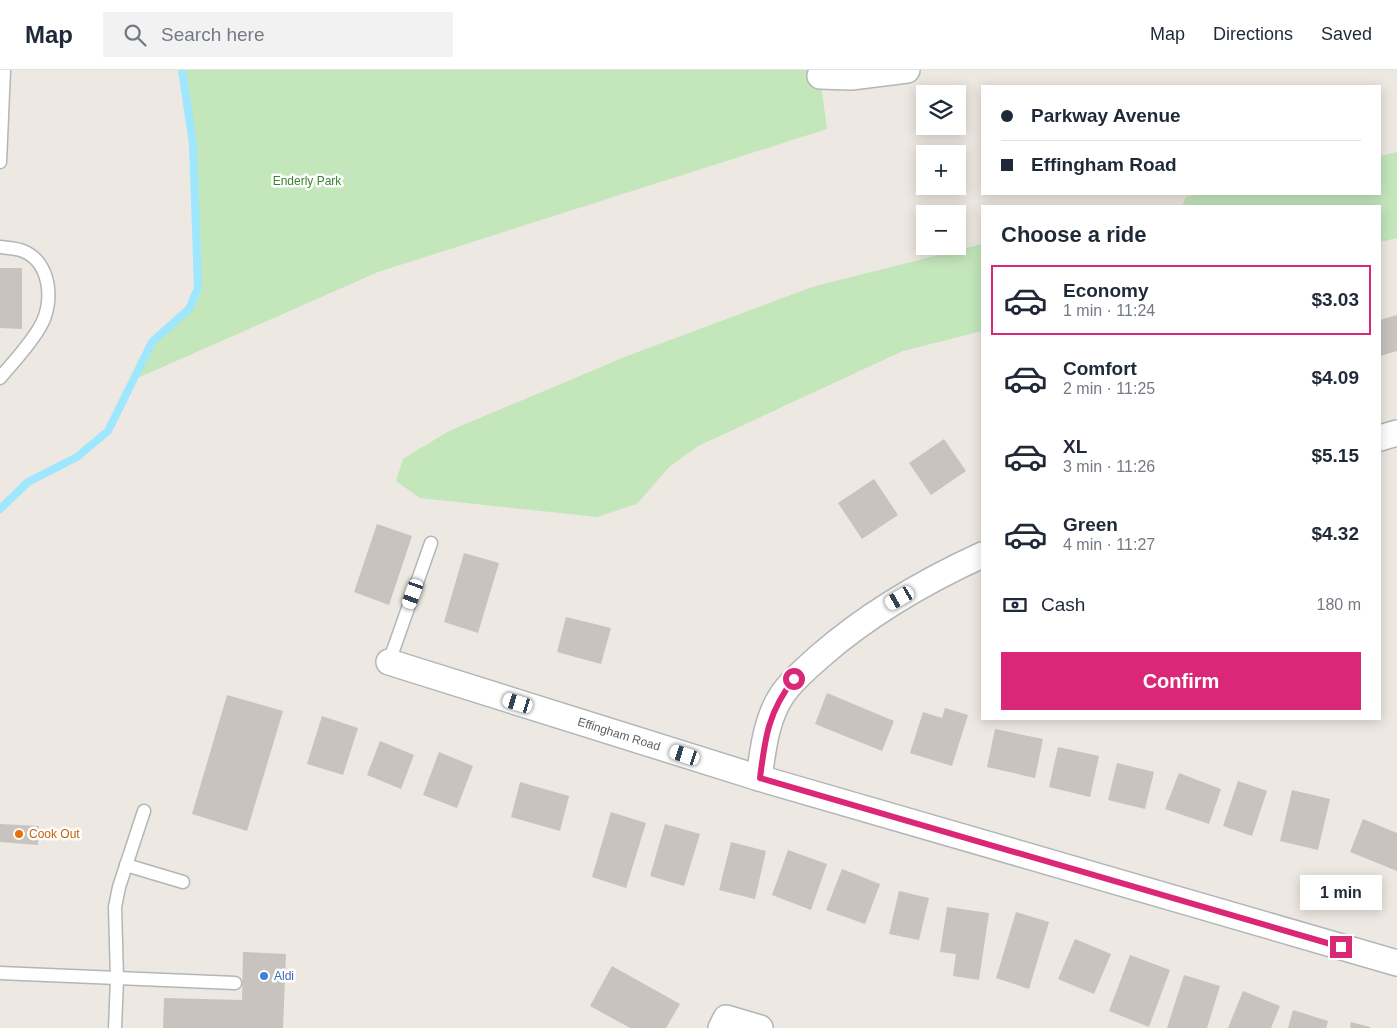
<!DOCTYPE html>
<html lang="en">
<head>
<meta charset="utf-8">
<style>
	body { margin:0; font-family:Arial,sans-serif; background:#f2f2f3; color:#1f2937; height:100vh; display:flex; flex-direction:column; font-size:19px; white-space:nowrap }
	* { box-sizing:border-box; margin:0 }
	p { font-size:16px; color:#747a83 }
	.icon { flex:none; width:28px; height:28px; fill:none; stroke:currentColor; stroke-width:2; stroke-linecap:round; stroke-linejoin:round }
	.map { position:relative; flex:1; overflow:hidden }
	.drawer { position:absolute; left:981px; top:135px; width:400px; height:515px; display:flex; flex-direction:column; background:#fff; border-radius:0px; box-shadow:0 2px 12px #0003 }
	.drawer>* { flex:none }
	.top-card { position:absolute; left:981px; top:15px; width:400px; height:110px; border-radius:0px; box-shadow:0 2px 12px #0003; display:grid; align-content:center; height:110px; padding:0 20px; background:#fff }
	.controls { position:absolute; left:916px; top:15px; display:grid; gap:10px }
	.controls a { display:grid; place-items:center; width:50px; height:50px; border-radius:0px; background:#fff; box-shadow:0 2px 12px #0003; font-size:25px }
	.end { position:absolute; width:22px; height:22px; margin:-11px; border:6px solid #db2777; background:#fff; box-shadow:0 0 0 2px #fff }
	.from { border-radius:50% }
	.bubble { position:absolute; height:35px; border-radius:0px; background:#fff; box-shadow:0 2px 12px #0003; font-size:16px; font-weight:700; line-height:35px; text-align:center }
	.car { position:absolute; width:15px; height:30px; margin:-15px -8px; border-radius:6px; box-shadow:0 0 4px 1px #0007; background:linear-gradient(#fff 24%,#345 0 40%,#fff 0 76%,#345 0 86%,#fff 0) }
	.top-card b { display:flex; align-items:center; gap:18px; height:48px; font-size:19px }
	.top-card b+b { border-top:1px solid #e0e1e3 }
	.top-card i { width:12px; height:12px; background:#1f2937 }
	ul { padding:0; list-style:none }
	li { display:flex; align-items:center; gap:15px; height:70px; margin:0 10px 8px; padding:0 10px; border:2px solid transparent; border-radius:0px }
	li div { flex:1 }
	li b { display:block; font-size:19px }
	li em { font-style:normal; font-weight:700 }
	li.active { border-color:#db2777 }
	li>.icon { width:45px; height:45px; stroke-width:1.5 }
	h2 { padding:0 20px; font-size:22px; line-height:60px }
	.pay { display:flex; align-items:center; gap:12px; height:55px; padding:0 20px; font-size:19px }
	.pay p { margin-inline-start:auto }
	.primary-button { display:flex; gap:10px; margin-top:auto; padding:10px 20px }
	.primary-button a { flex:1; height:58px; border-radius:0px; background:#db2777; color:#fff; font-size:20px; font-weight:700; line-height:58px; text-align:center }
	header { display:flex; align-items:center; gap:30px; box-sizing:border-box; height:70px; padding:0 25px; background:#fff; border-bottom:1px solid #e0e1e3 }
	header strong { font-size:24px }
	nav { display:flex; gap:28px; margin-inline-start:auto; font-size:18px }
	.search { width:350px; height:45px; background:#f2f2f3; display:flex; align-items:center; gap:12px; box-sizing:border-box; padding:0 18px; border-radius:0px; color:#747a83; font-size:19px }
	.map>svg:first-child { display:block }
	.green { fill:#c3e6bb }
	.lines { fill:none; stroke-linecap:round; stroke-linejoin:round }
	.stream { stroke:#9fe6ff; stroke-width:8 }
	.building { fill:#c8c3be }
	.lane-casing { stroke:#b2b6b9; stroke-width:15 }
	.street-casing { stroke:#b2b6b9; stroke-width:28 }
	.lane { stroke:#fff; stroke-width:12 }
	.street { stroke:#fff; stroke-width:25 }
	.route { stroke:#db2777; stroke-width:6 }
	.food-dot { fill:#e8710a; stroke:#fff; stroke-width:2 }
	.shop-dot { fill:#3f7fe0; stroke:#fff; stroke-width:2 }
	.labels { text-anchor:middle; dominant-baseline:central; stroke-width:5; stroke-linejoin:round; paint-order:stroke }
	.park-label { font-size:12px; fill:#3b8330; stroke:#fff }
	.street-label { font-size:12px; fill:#595f63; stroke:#fff }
	.food-label { font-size:12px; fill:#c56008; stroke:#fff; text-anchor:start }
	.shop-label { font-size:12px; fill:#366cbe; stroke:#fff; text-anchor:start }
</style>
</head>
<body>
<header>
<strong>Map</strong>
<div class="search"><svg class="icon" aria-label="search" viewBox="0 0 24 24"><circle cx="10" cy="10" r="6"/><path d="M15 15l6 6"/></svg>Search here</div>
<nav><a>Map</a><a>Directions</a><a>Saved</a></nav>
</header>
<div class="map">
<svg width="1397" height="958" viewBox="0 0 1397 958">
	<rect width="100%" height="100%" fill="#ede8e1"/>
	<!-- green -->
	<g class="green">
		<path d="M182 0H819L827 59 378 202 133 310 152 272 189 239 198 218 193 74Z"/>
		<path d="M1397 82V168L1380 172V136H1182L1186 127 1200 124H1380V86Z"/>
		<path d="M982 174V261L903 281 698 376 669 397 637 434 597 447 420 428 396 411 403 389 449 361 627 286 812 217Z"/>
	</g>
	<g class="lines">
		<!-- stream -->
		<path class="stream" d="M0 439 28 412 77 387 108 361 152 272 189 239 198 218 193 74 182 0"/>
	</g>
	<!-- building -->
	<g class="building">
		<path d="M0 198H22V259L0 258Z"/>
		<path d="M1397 245V281L1380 286V250Z"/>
		<path d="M944 369 966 401 931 425 909 393Z"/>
		<path d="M874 409 898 445 862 469 838 433Z"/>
		<path d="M377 454 412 466 389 535 354 522Z"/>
		<path d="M464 483 499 493 478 563 444 552Z"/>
		<path d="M566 547 611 558 601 594 557 582Z"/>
		<path d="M827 623 894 651 882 681 815 654Z"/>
		<path d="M227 625 283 641 247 761 192 744Z"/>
		<path d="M945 638 968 645 952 696 910 683 923 642 942 648Z"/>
		<path d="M322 646 358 658 343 705 307 694Z"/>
		<path d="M995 659 1043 669 1035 708 987 697Z"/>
		<path d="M380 671 414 685 401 719 367 705Z"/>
		<path d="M1058 677 1099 686 1090 727 1049 717Z"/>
		<path d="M439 682 473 696 457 738 423 725Z"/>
		<path d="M1117 693 1154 702 1145 739 1108 730Z"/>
		<path d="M1179 703 1221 719 1209 754 1165 739Z"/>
		<path d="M1238 711 1267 721 1252 766 1223 756Z"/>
		<path d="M520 712 569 726 560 761 511 747Z"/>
		<path d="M1292 720 1330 729 1318 780 1280 771Z"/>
		<path d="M611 742 646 753 626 818 592 807Z"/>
		<path d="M1363 749 1397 763V801L1350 782Z"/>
		<path d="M0 754 39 756 38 775 0 772Z"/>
		<path d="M665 754 700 764 684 816 650 806Z"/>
		<path d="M731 772 766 781 755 829 719 820Z"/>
		<path d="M788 780 827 794 811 840 772 825Z"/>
		<path d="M842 799 880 814 865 854 826 840Z"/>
		<path d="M899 821 929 828 919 870 889 864Z"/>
		<path d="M947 837 989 843 979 910 953 906 956 884 940 882Z"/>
		<path d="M1016 842 1049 852 1029 919 996 908Z"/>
		<path d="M1075 869 1111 884 1094 924 1058 909Z"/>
		<path d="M243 882 286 884 283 958H163L164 928 242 930Z"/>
		<path d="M1130 885 1170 900 1149 957 1109 941Z"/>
		<path d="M612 896 680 934 666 958H630L590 936Z"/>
		<path d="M1184 905 1220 916 1207 958H1167Z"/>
		<path d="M1243 921 1280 936 1271 958H1228Z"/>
		<path d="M1293 940 1328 951 1326 958H1288Z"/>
		<path d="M1351 952 1370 957V958H1350Z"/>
	</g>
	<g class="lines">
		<defs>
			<g id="lane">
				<path d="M0 92 4 0"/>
				<path d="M0 177C7 178 17 178 23 181 51 192 54 232 41 255 31 274 14 291 0 308"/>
				<path d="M389 592 431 473"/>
				<path d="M126 795 183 812"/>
				<path d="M0 903 235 913"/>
				<path d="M115 958 117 909 115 837 119 817 144 741"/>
			</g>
			<g id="street">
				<path d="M820 6 851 7 907 0"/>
				<path d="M1380 368 1397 363"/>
				<path id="s1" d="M389 592 759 708 1397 893"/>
				<path d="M759 708C763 680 766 649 782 625 792 610 806 599 819 587 868 544 923 512 982 485"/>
				<path d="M721 958 726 948 760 958"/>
			</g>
		</defs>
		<!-- lane casing -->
		<use href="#lane" class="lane-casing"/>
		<!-- street casing -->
		<use href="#street" class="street-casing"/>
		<!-- lane -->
		<use href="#lane" class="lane"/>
		<!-- street -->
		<use href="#street" class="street"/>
	</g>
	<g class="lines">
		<!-- route -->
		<path class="route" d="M794 609C768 642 765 668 760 708L1341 877"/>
	</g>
	<!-- markers -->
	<circle class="food-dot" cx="19" cy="764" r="5"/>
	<circle class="shop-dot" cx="264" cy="906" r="5"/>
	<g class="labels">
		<!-- park labels -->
		<g class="park-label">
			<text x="307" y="111">Enderly Park</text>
		</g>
		<!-- street labels -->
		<g class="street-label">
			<text stroke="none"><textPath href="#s1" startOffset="241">Effingham Road</textPath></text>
		</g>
		<!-- food labels -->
		<g class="food-label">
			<text x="29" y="764">Cook Out</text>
		</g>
		<!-- shop labels -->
		<g class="shop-label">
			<text x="274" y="906">Aldi</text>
		</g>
	</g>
</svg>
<div class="controls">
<a><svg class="icon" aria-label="layers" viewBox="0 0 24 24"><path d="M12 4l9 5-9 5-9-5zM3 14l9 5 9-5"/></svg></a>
<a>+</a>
<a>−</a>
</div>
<i class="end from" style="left:794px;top:609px"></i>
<i class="end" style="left:1341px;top:877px"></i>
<div class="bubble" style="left:1300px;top:805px;width:82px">1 min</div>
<i class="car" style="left:413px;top:524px;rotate:200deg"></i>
<i class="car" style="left:900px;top:528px;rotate:240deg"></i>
<i class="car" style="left:518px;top:633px;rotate:287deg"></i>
<i class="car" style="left:685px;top:685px;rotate:288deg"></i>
<div class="top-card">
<b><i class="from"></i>Parkway Avenue</b>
<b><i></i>Effingham Road</b>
</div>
<section class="drawer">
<h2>Choose a ride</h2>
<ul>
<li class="active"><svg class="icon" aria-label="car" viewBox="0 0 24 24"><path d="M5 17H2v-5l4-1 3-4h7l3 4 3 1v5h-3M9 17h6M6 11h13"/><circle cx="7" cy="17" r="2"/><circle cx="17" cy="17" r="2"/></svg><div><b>Economy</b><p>1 min · 11:24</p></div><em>$3.03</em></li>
<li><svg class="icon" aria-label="car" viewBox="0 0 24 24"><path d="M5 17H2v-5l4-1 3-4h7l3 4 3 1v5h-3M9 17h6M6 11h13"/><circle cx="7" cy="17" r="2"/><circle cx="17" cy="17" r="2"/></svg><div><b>Comfort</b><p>2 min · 11:25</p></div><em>$4.09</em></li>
<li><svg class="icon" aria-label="car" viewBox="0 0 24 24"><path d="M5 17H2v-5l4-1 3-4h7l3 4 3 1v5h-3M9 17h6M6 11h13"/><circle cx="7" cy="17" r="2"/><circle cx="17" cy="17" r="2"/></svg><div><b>XL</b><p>3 min · 11:26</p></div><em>$5.15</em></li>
<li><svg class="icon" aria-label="car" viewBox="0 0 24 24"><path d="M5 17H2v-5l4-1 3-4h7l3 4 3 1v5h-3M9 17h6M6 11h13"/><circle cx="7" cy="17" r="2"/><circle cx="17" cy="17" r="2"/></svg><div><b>Green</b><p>4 min · 11:27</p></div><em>$4.32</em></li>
</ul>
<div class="pay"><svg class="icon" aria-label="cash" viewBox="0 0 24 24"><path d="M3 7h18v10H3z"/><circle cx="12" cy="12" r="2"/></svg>Cash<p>180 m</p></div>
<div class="primary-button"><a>Confirm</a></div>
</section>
</div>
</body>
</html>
